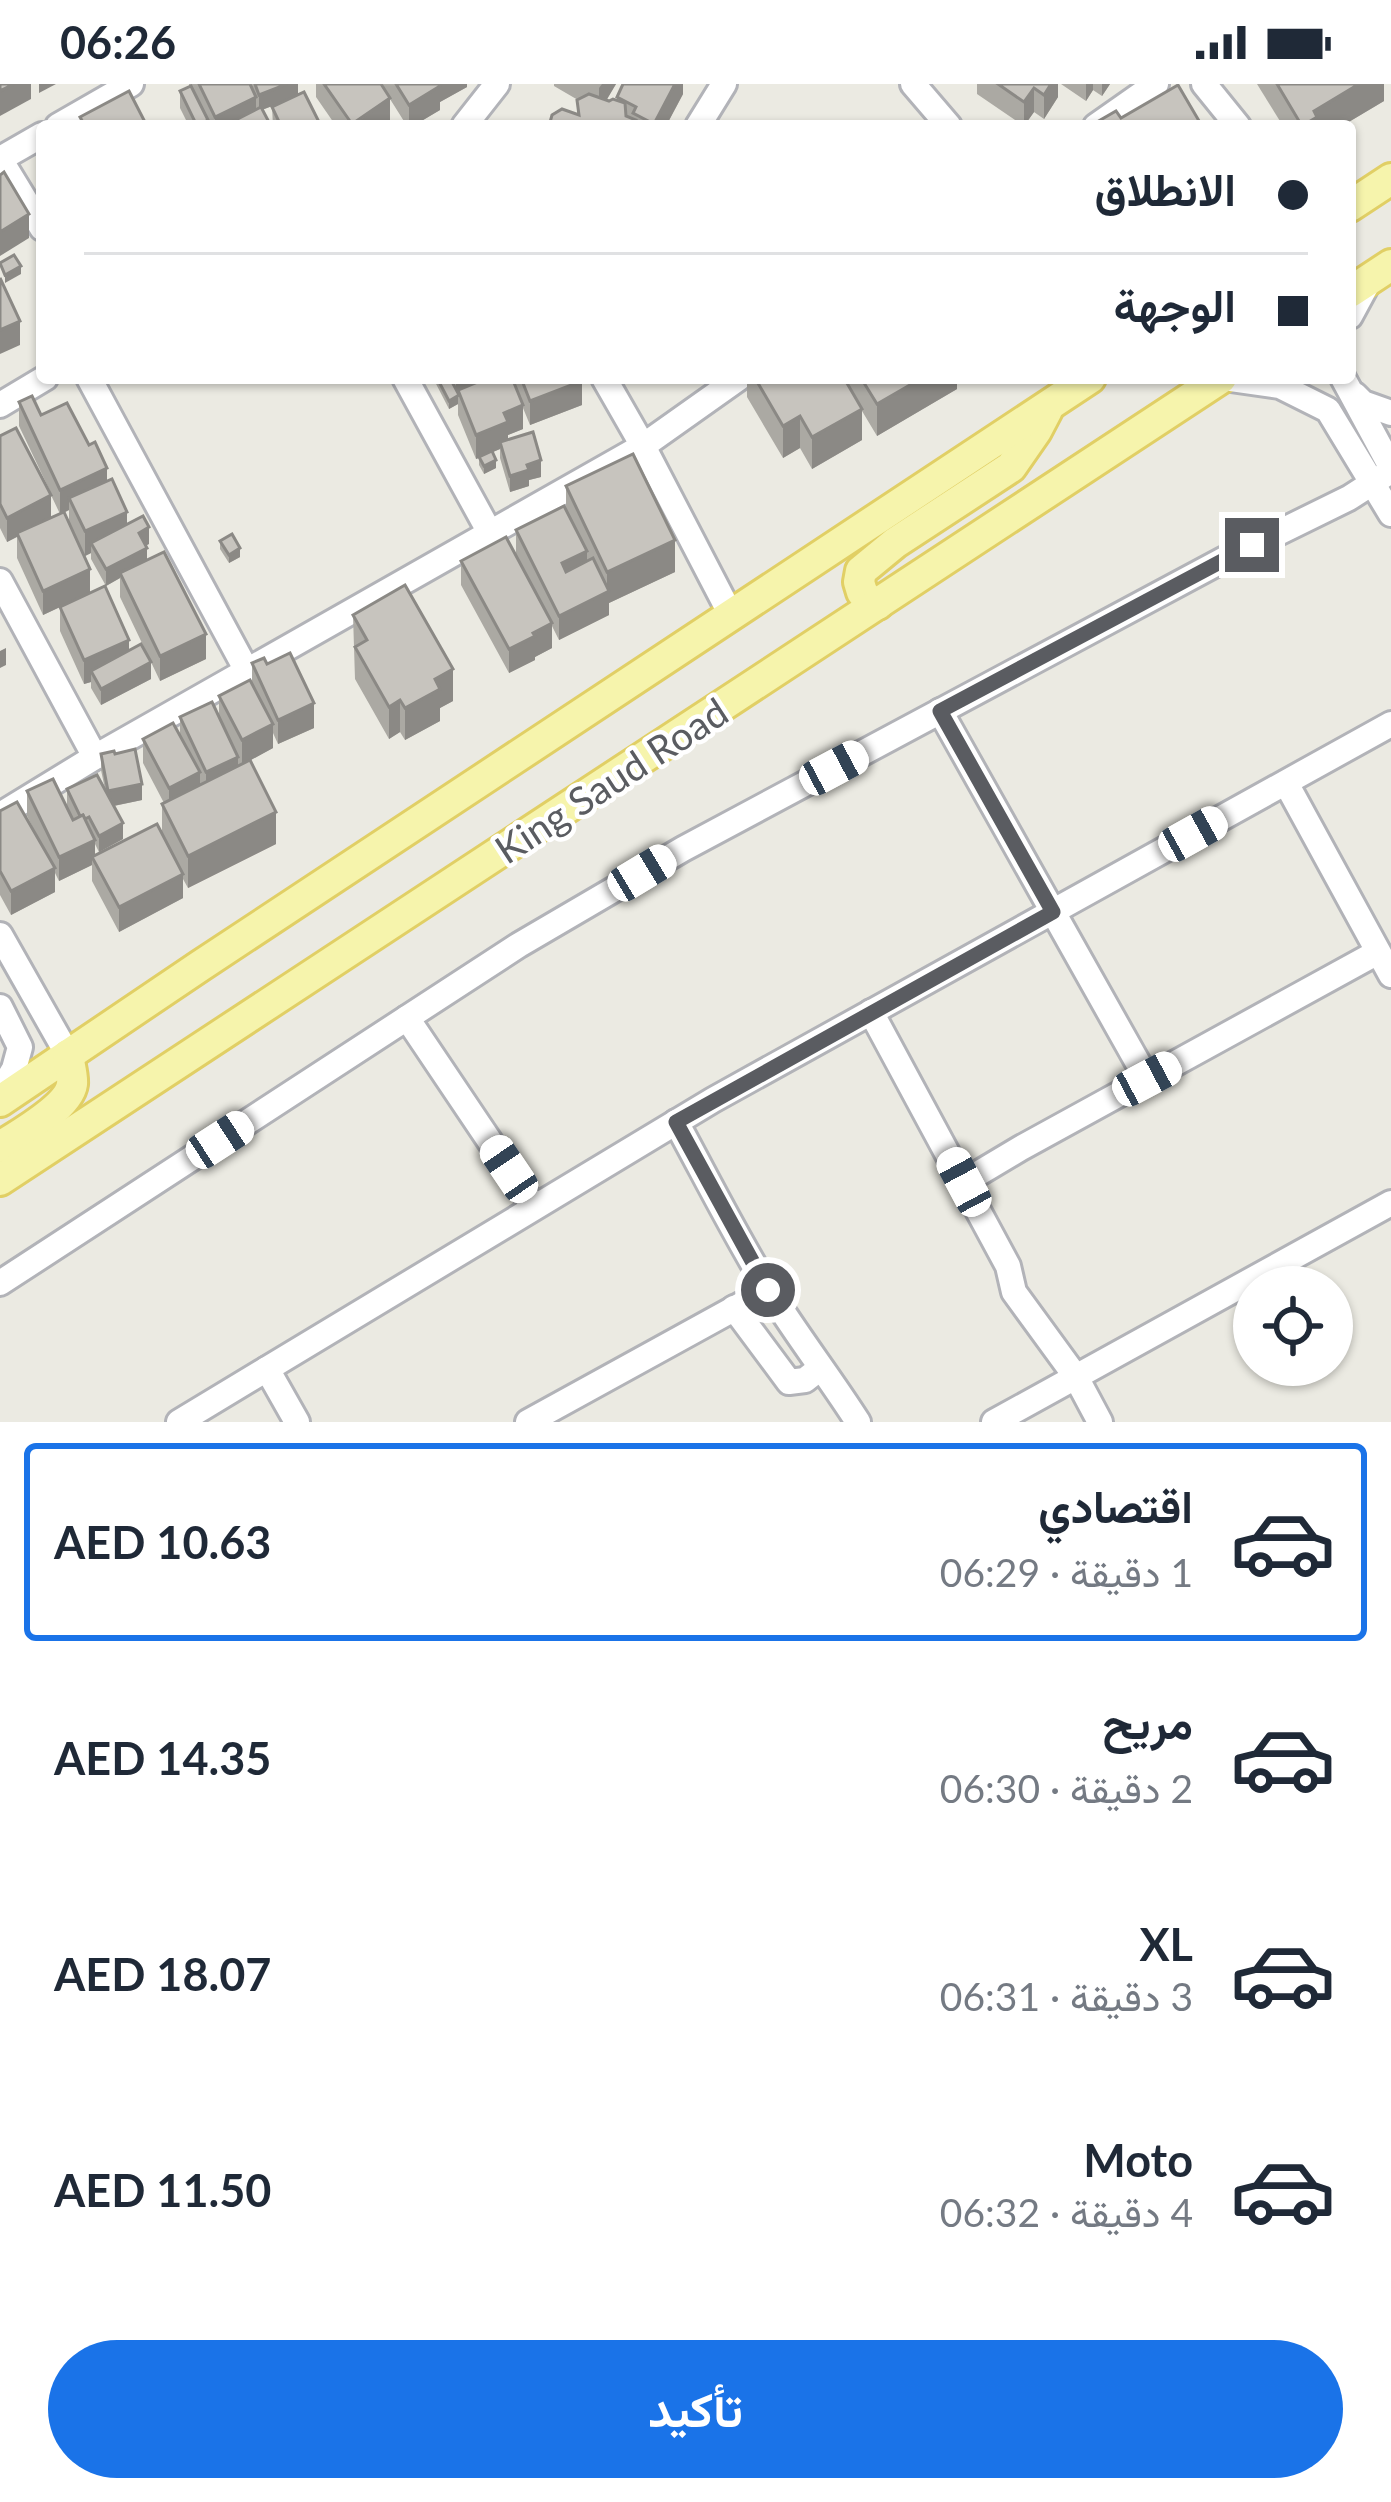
<!DOCTYPE html>
<html lang="ar">
<head>
<meta charset="utf-8">
<style>
	body { margin:0; font-family:Lato,Vazirmatn,sans-serif; background:#f2f2f3; color:#1f2937; direction:rtl; height:100vh; display:flex; flex-direction:column; font-size:45px; white-space:nowrap }
	* { box-sizing:border-box; margin:0 }
	p { font-size:39px; color:#747a83 }
	.icon { flex:none; width:66px; height:66px; fill:none; stroke:currentColor; stroke-width:2; stroke-linecap:round; stroke-linejoin:round }
	.map { position:relative; height:1338px; overflow:hidden; direction:ltr }
	.sheet { display:flex; flex-direction:column; background:#fff; flex:1 }
	.sheet>* { flex:none }
	.guide { position:absolute; left:36px; top:36px; width:1320px; height:264px; border-radius:12px; box-shadow:0 3px 9px #0004; direction:rtl; display:grid; align-content:center; height:264px; padding:0 48px; background:#fff }
	.fabs { position:absolute; left:1233px; top:1182px; display:grid; gap:24px }
	.fabs a { display:grid; place-items:center; width:120px; height:120px; border-radius:50%; background:#fff; box-shadow:0 3px 9px #0004; font-size:60px }
	.end { position:absolute; width:54px; height:54px; margin:-27px; border:15px solid #5a5c61; background:#fff; box-shadow:0 0 0 6px #fff }
	.from { border-radius:50% }
	.car { position:absolute; width:36px; height:72px; margin:-36px -18px; border-radius:15px; box-shadow:0 0 9px 3px #0007; background:linear-gradient(#fff 24%,#345 0 40%,#fff 0 76%,#345 0 86%,#fff 0) }
	.guide b { display:flex; align-items:center; gap:42px; height:114px; font-size:45px }
	.guide b+b { border-top:3px solid #e0e1e3 }
	.guide i { width:30px; height:30px; background:#1f2937 }
	ul { padding:21px 0 0; list-style:none }
	li { display:flex; align-items:center; gap:36px; height:198px; margin:0 24px 18px; padding:0 24px; border:6px solid transparent; border-radius:12px }
	li div { flex:1 }
	li b { display:block; font-size:45px }
	li em { font-style:normal; font-weight:700 }
	li.selected { border-color:#1a73e8 }
	li>.icon { width:108px; height:108px; stroke-width:1.5 }
	.primary-button { display:flex; gap:24px; margin-top:auto; padding:24px 48px }
	.primary-button a { flex:1; height:138px; border-radius:72px; background:#1a73e8; color:#fff; font-size:48px; font-weight:700; line-height:138px; text-align:center }
	.status { display:flex; justify-content:space-between; align-items:center; height:84px; padding:0 60px; background:#fff; direction:ltr }
	.status svg { height:33px; fill:currentColor }
	.map>svg:first-child { display:block }
	.lines { fill:none; stroke-linecap:round; stroke-linejoin:round }
	.minor-casing { stroke:#b2b3b8; stroke-width:30 }
	.major-casing { stroke:#e1cf65; stroke-width:36 }
	.minor { stroke:#fff; stroke-width:24 }
	.major { stroke:#f6f4ac; stroke-width:30 }
	.wall { fill:#aba9a3; fill-rule:evenodd }
	.shaded-wall { fill:#8b8985 }
	.building { fill:#c7c4be; stroke:#8b8985; stroke-width:3 }
	.route { stroke:#5a5c61; stroke-width:15 }
	.labels { text-anchor:middle; dominant-baseline:central; stroke-width:9; stroke-linejoin:round; paint-order:stroke }
	.street-label { font-size:39px; fill:#5a5c61; stroke:#fff }
</style>
</head>
<body>
<div class="status"><b>06:26</b><svg viewBox="0 0 49 12"><path d="M0 12V9h3v3zM5 12V6h3v6zM10 12V3h3v9zM15 12V0h3v12zM26 1h20v11H26zM47 4h2v5h-2z"/></svg></div>
<div class="map">
<svg width="1391" height="1338" viewBox="0 0 1391 1338">
	<rect width="100%" height="100%" fill="#ebeae2"/>
	<g class="lines">
		<defs>
			<g id="minor">
				<path d="M913 0 949 42"/>
				<path d="M1204 0 1238 42"/>
				<path d="M58 42 131 0"/>
				<path d="M464 42 497 0"/>
				<path d="M698 42 724 0"/>
				<path d="M1096 42 1156 0"/>
				<path d="M0 75 42 144"/>
				<path d="M0 75 42 51"/>
				<path d="M1350 232 1370 195"/>
				<path d="M89 294 247 587"/>
				<path d="M405 294 490 449"/>
				<path d="M604 294 643 362 731 531"/>
				<path d="M1224 294 1280 302 1328 326 1391 430"/>
				<path d="M1343 294 1391 383"/>
				<path d="M1355 311 1363 319 1391 329"/>
				<path d="M0 321 45 294"/>
				<path d="M0 497 95 673"/>
				<path d="M940 627 1147 995"/>
				<path d="M1286 699 1391 891"/>
				<path d="M0 731 95 673 643 362 739 294"/>
				<path d="M0 851 68 971"/>
				<path d="M0 923 20 963 14 985 0 1008"/>
				<path d="M871 928 1008 1182 1014 1208 1076 1293 1100 1338"/>
				<path d="M407 934 534 1123"/>
				<path d="M676 1038C707 1095 736 1153 770 1208 798 1253 830 1294 858 1338"/>
				<path d="M964 1098 1021 1064 1378 868"/>
				<path d="M0 1199 519 861 683 765 1223 476 1349 414 1391 387"/>
				<path d="M734 1224 789 1298 805 1296 819 1285"/>
				<path d="M267 1285 297 1338"/>
				<path d="M179 1338 713 1016 1391 640"/>
				<path d="M528 1338 768 1206"/>
				<path d="M994 1338 1391 1119"/>
			</g>
			<g id="major">
				<path d="M1350 122 1391 95"/>
				<path d="M1350 208 1391 181"/>
				<path d="M878 520 868 516 862 508 859 498 861 487 895 459 1011 383 1036 347 1047 326"/>
				<path d="M0 1017 200 882 1090 294"/>
				<path d="M0 1063C19 1051 69 1023 72 1000 73 992 69 980 68 971"/>
				<path d="M0 1096 1221 294"/>
			</g>
		</defs>
		<!-- minor casing -->
		<use href="#minor" class="minor-casing"/>
		<!-- major casing -->
		<use href="#major" class="major-casing"/>
		<!-- minor -->
		<use href="#minor" class="minor"/>
		<!-- major -->
		<use href="#major" class="major"/>
	</g>
	<!-- wall -->
	<g class="wall">
		<path d="M189 0H298V11L321 42H273L272 23 285 17 262 26 271 42H189L180 24V7L189 3Z"/>
		<path d="M316 0H467V3L440 18V26L413 42H407L390 15V38L385 42H336L316 13Z"/>
		<path d="M554 0H616L606 16 609 17 617 16V13L683 0V10L666 42H548L577 30 578 16 554 2Z"/>
		<path d="M977 0H1058V13L1044 35 1034 28 1024 42 977 10Z"/>
		<path d="M1061 0H1110L1102 12 1093 6 1086 17Z"/>
		<path d="M1257 0H1384V17L1342 42H1283Z"/>
		<path d="M433 294H512L514 299V294H581L582 321 530 341 523 324V345L508 351V355L541 393 529 396V402L510 408 500 374V365L493 368 496 384 484 390 479 381V374L476 375 458 331V320L449 325Z"/>
		<path d="M747 294H957V305L877 352 862 327V356L812 385 800 364 783 374 747 313Z"/>
		<path d="M19 318 41 331 78 343 127 440 149 460 146 461 147 476 206 575 160 597 151 578V595L101 621 91 604V598L84 600 60 547V523L43 531 17 474V453L7 458 0 444V352L50 407 19 342ZM51 411 60 430 51 434ZM69 426V439L85 472 91 469V475L106 502 120 494V513L151 578 129 567 90 509 64 429Z"/>
		<path d="M566 402 675 488 609 519V531L559 556 552 542V564L535 573V576L509 589 461 501V477L531 500 516 470V446L566 426Z"/>
		<path d="M220 457 240 473 229 479 220 465Z"/>
		<path d="M353 531 453 617 440 624V637L405 656 400 648 389 655 355 595Z"/>
		<path d="M252 579 267 580 314 644 278 660 273 649V664L250 676 276 760 188 804 183 795V814L119 848 92 797V781L59 797 55 789V808L11 831 0 811V727L41 759 27 732V707L67 721V705H105L101 686V670L142 716 114 722 123 755 99 768 95 760V772L162 749V720L164 719 143 679V655L180 652V633L219 632V612L252 600Z"/>
	</g>
	<!-- shaded-wall -->
	<g class="shaded-wall">
		<path d="M14 0H31V15L0 32V7Z"/>
		<path d="M39 0H56L39 9Z"/>
		<path d="M287 0H298V12L259 27V11Z"/>
		<path d="M437 0H467V3L440 18V26L413 42H409V21Z"/>
		<path d="M602 0H616L599 29V4Z"/>
		<path d="M675 0H683V10L666 42H654Z"/>
		<path d="M1051 0H1058V13L1044 35V11Z"/>
		<path d="M1086 0H1093V6L1086 17Z"/>
		<path d="M1102 0H1110L1102 12Z"/>
		<path d="M1359 0H1384V17L1342 42H1302L1314 27Z"/>
		<path d="M1034 4V28L1024 42V18Z"/>
		<path d="M256 13V37L246 42H215V33Z"/>
		<path d="M390 14V38L385 42H352Z"/>
		<path d="M29 130V154L0 172V148Z"/>
		<path d="M21 182V190L5 199V191Z"/>
		<path d="M20 237V261L0 270V246Z"/>
		<path d="M492 294 456 311V295Z"/>
		<path d="M922 294H957V305L877 352V320Z"/>
		<path d="M582 297V321L530 341V317Z"/>
		<path d="M458 312V320L449 325V317Z"/>
		<path d="M523 321V345L508 351V362L500 358V365L476 375V351L504 329Z"/>
		<path d="M862 325V356L812 385V353Z"/>
		<path d="M800 332V364L783 374V342Z"/>
		<path d="M496 376V384L484 390V382Z"/>
		<path d="M541 376V393L529 396V402L510 408V392L527 381Z"/>
		<path d="M107 384V409L69 414V426L60 430V406Z"/>
		<path d="M51 411V435L7 458V434Z"/>
		<path d="M127 428V452L91 459V469L85 472V447Z"/>
		<path d="M149 443V460L139 465V449Z"/>
		<path d="M675 456V488L609 519V531L559 556V532L607 507V488Z"/>
		<path d="M147 464V480L120 489V494L106 502V485Z"/>
		<path d="M240 464V473L229 479V471Z"/>
		<path d="M587 467V491L562 504V479Z"/>
		<path d="M90 485V509L43 531V507Z"/>
		<path d="M552 539V564L535 573V576L509 589V565Z"/>
		<path d="M206 550V575L160 597V572Z"/>
		<path d="M129 556V580L91 587V598L84 600V576Z"/>
		<path d="M6 564V581L0 584V567Z"/>
		<path d="M151 578V595L101 621V605Z"/>
		<path d="M453 585V617L440 624V637L405 656V624L435 595Z"/>
		<path d="M400 616V648L389 655V623Z"/>
		<path d="M314 619V644L278 660V636Z"/>
		<path d="M273 640V664L242 681V656Z"/>
		<path d="M238 673V697L206 712V688Z"/>
		<path d="M200 688V712L169 729V704Z"/>
		<path d="M142 700V716L108 723V707Z"/>
		<path d="M276 728V760L188 804V772Z"/>
		<path d="M123 739V755L99 768V752Z"/>
		<path d="M95 756V778L92 773V781L59 797V773Z"/>
		<path d="M55 784V808L11 831V807Z"/>
		<path d="M183 790V814L119 848V823Z"/>
	</g>
	<!-- building -->
	<g class="building">
		<path d="M0 0H14L0 7Z"/>
		<path d="M199 0H250L256 13 215 33Z"/>
		<path d="M255 0H287L259 11Z"/>
		<path d="M324 0H381L390 14 352 40Z"/>
		<path d="M396 0H439L440 2 409 21Z"/>
		<path d="M623 0H675L654 40 633 29 636 23 617 13Z"/>
		<path d="M998 0H1051L1044 11 1034 4 1024 18Z"/>
		<path d="M1277 0H1359L1314 27 1317 33 1302 42Z"/>
		<path d="M1178 1 1202 42H1090L1116 27 1121 34Z"/>
		<path d="M191 2 208 36 197 42 180 7Z"/>
		<path d="M129 7 147 42H85L80 33Z"/>
		<path d="M304 8 321 42H281L272 23Z"/>
		<path d="M589 10 609 17 613 15 625 19 626 32 636 36 634 42H549L552 31 562 25 579 31 577 16Z"/>
		<path d="M261 23 271 42H224Z"/>
		<path d="M4 88 29 130 0 148V91Z"/>
		<path d="M14 171 21 182 5 191 0 179Z"/>
		<path d="M0 194 20 237 0 246Z"/>
		<path d="M437 294H450L459 311 449 317Z"/>
		<path d="M487 294H512L523 321 504 329 508 338 476 351 458 306Z"/>
		<path d="M521 294H581L582 297 530 317Z"/>
		<path d="M755 294H844L862 325 812 353 800 332 783 342Z"/>
		<path d="M861 294H922L877 320Z"/>
		<path d="M32 312 41 331 67 319 89 361 95 358 107 384 60 406 19 318Z"/>
		<path d="M16 344 51 411 7 434 0 420V352Z"/>
		<path d="M533 348 541 376 527 381 529 386 510 392 500 358Z"/>
		<path d="M492 367 496 376 484 382 479 373Z"/>
		<path d="M633 370 675 456 607 488 566 402Z"/>
		<path d="M112 395 127 428 85 447 69 414Z"/>
		<path d="M564 422 587 467 562 479 566 488 593 474 609 507 559 532 516 446Z"/>
		<path d="M64 428 90 485 43 507 17 449Z"/>
		<path d="M143 432 149 443 139 449 147 464 106 485 91 459Z"/>
		<path d="M232 450 240 464 229 471 220 457Z"/>
		<path d="M506 453 552 539 533 549 535 552 509 565 461 477Z"/>
		<path d="M164 468 206 550 160 572 120 489Z"/>
		<path d="M405 501 453 585 435 595 440 605 405 624 400 616 389 623 355 563 367 556 353 531Z"/>
		<path d="M105 502 129 556 84 576 60 523Z"/>
		<path d="M141 560 151 578 101 605 91 587Z"/>
		<path d="M290 569 314 619 278 636 252 579 264 574 267 580Z"/>
		<path d="M250 596 273 640 242 656 219 612Z"/>
		<path d="M212 618 238 673 206 688 180 633Z"/>
		<path d="M173 639 200 688 169 704 143 655Z"/>
		<path d="M135 665 142 700 108 707 101 670 114 667 115 670Z"/>
		<path d="M250 676 276 728 188 772 162 720Z"/>
		<path d="M97 691 123 739 99 752 89 733 85 735 83 731 80 732 67 705Z"/>
		<path d="M53 695 73 736 83 731 95 756 59 773 27 707Z"/>
		<path d="M17 718 55 784 11 807 0 787V727Z"/>
		<path d="M157 740 183 790 119 823 92 773Z"/>
	</g>
	<g class="lines">
		<!-- route -->
		<path class="route" d="M768 1206 676 1038 1053 828 940 627 1252 461"/>
	</g>
	<g class="labels">
		<!-- street labels -->
		<g class="street-label">
			<text transform="translate(611 696) rotate(-33)">King Saud Road</text>
		</g>
	</g>
</svg>
<div class="fabs">
<a><svg class="icon" aria-label="locate" viewBox="0 0 24 24"><circle cx="12" cy="12" r="6"/><path d="M12 2v4M12 18v4M2 12h4M18 12h4"/></svg></a>
</div>
<i class="end from" style="left:768px;top:1206px"></i>
<i class="end" style="left:1252px;top:461px"></i>
<i class="car" style="left:834px;top:684px;rotate:62deg"></i>
<i class="car" style="left:1193px;top:750px;rotate:61deg"></i>
<i class="car" style="left:642px;top:789px;rotate:59deg"></i>
<i class="car" style="left:1147px;top:995px;rotate:62deg"></i>
<i class="car" style="left:220px;top:1056px;rotate:57deg"></i>
<i class="car" style="left:509px;top:1085px;rotate:326deg"></i>
<i class="car" style="left:964px;top:1098px;rotate:332deg"></i>
<div class="guide">
<b><i class="from"></i>الانطلاق</b>
<b><i></i>الوجهة</b>
</div>
</div>
<section class="sheet">
<ul>
<li class="selected"><svg class="icon" aria-label="car" viewBox="0 0 24 24"><path d="M5 17H2v-5l4-1 3-4h7l3 4 3 1v5h-3M9 17h6M6 11h13"/><circle cx="7" cy="17" r="2"/><circle cx="17" cy="17" r="2"/></svg><div><b>اقتصادي</b><p>1 دقيقة · 06:29</p></div><em>AED 10.63</em></li>
<li><svg class="icon" aria-label="car" viewBox="0 0 24 24"><path d="M5 17H2v-5l4-1 3-4h7l3 4 3 1v5h-3M9 17h6M6 11h13"/><circle cx="7" cy="17" r="2"/><circle cx="17" cy="17" r="2"/></svg><div><b>مريح</b><p>2 دقيقة · 06:30</p></div><em>AED 14.35</em></li>
<li><svg class="icon" aria-label="car" viewBox="0 0 24 24"><path d="M5 17H2v-5l4-1 3-4h7l3 4 3 1v5h-3M9 17h6M6 11h13"/><circle cx="7" cy="17" r="2"/><circle cx="17" cy="17" r="2"/></svg><div><b>XL</b><p>3 دقيقة · 06:31</p></div><em>AED 18.07</em></li>
<li><svg class="icon" aria-label="car" viewBox="0 0 24 24"><path d="M5 17H2v-5l4-1 3-4h7l3 4 3 1v5h-3M9 17h6M6 11h13"/><circle cx="7" cy="17" r="2"/><circle cx="17" cy="17" r="2"/></svg><div><b>Moto</b><p>4 دقيقة · 06:32</p></div><em>AED 11.50</em></li>
</ul>
<div class="primary-button"><a>تأكيد</a></div>
</section>
</body>
</html>
